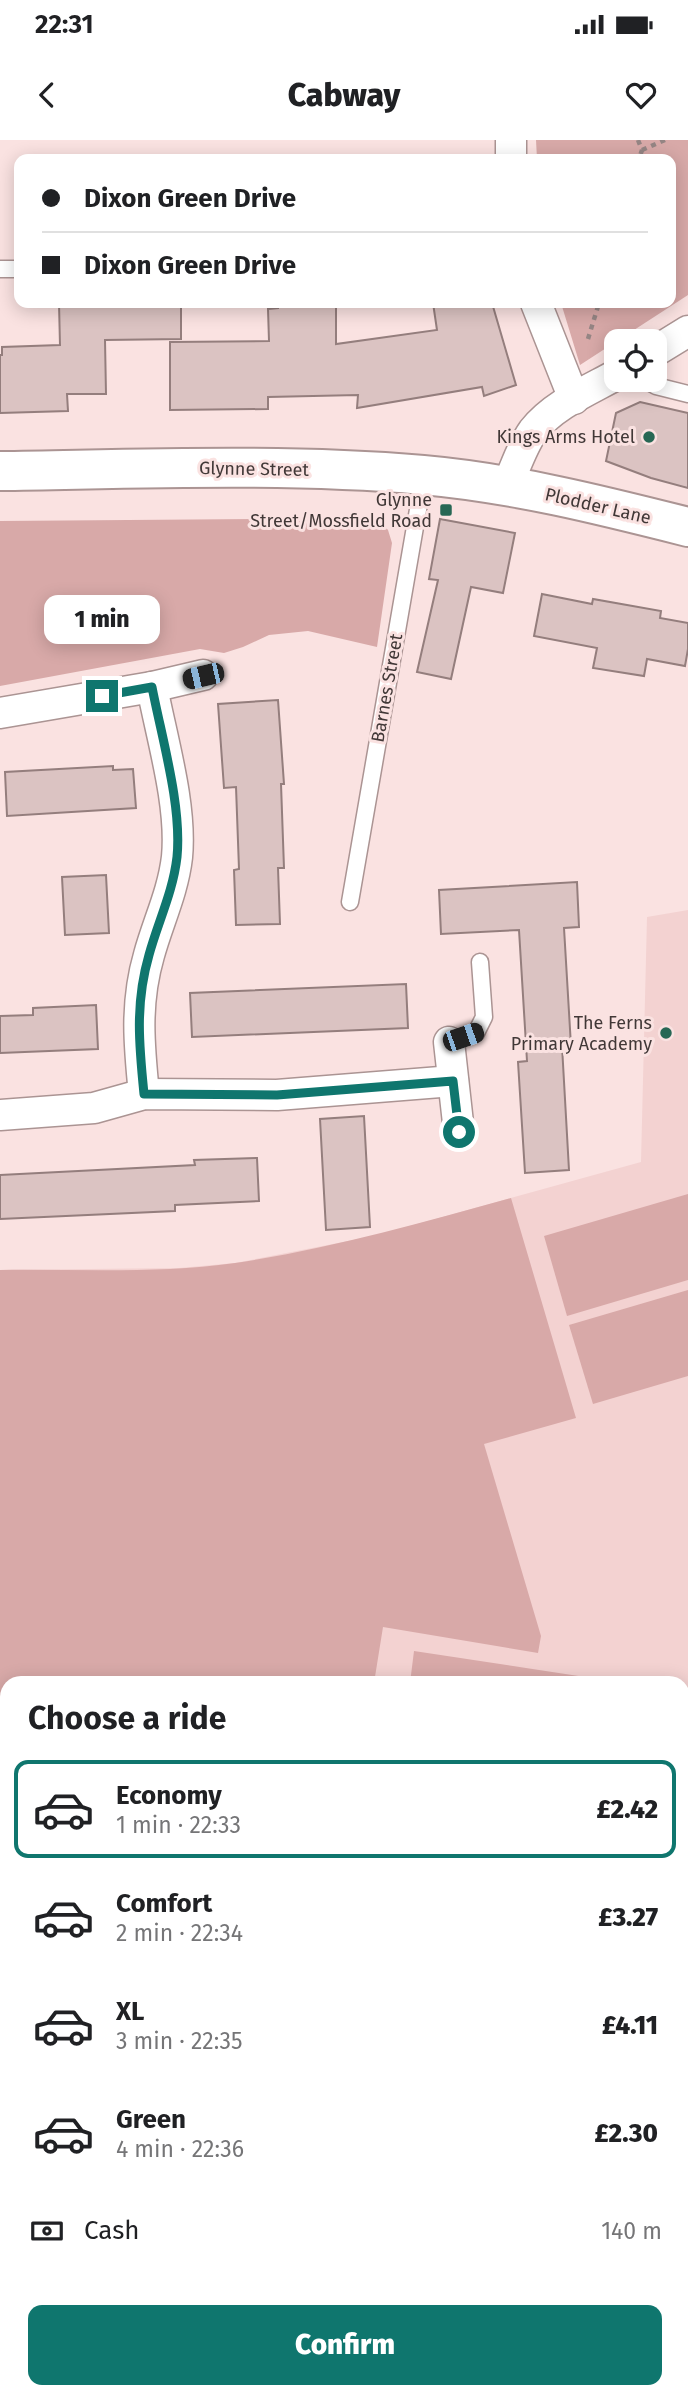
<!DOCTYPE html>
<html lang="en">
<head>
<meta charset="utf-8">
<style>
	body { margin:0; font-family:"Fira Sans",sans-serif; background:#f6f6f6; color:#202124; height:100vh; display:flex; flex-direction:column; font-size:26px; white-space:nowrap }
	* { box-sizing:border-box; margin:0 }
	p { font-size:23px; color:#757577 }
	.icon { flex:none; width:38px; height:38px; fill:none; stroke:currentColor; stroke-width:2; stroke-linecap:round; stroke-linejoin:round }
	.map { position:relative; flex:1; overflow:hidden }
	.details { position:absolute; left:0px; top:1536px; width:690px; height:723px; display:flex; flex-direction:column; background:#fff; border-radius:21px 21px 0 0; box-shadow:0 4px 18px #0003 }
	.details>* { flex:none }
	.guide { position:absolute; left:14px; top:14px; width:662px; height:154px; border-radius:14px; box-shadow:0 4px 18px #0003; display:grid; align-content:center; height:154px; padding:0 28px; background:#fff }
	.controls { position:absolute; left:604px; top:189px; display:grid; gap:14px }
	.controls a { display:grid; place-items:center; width:63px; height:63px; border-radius:14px; background:#fff; box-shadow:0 4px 18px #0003; font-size:35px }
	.end { position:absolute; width:32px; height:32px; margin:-16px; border:9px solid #0f766e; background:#fff; box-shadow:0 0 0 4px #fff }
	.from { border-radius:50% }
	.bubble { position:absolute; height:49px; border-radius:14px; background:#fff; box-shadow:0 4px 18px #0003; font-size:23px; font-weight:800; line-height:49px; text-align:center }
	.car { position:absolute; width:21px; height:42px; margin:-21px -10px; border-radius:9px; box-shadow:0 0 5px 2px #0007; background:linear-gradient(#222 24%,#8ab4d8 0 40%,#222 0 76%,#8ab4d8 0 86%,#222 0) }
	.guide b { display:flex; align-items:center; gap:24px; height:66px; font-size:26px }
	.guide b+b { border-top:2px solid #e0e0e0 }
	.guide i { width:18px; height:18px; background:#202124 }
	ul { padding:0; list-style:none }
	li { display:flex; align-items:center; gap:21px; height:98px; margin:0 14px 10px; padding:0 14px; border:4px solid transparent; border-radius:14px }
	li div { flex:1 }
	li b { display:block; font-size:26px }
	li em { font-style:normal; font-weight:800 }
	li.active { border-color:#0f766e }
	li>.icon { width:63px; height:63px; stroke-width:1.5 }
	h2 { padding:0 28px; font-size:32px; line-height:84px }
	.pay { display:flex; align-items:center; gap:18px; height:77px; padding:0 28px; font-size:26px }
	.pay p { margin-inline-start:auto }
	.button { display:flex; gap:14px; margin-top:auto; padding:14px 28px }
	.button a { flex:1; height:80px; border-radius:14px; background:#0f766e; color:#fff; font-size:28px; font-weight:800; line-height:80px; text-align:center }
	.status { display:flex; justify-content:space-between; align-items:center; height:49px; padding:0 35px; background:#fff; direction:ltr }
	.status svg { height:19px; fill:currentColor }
	header { display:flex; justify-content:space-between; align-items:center; height:91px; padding:0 28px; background:#fff; font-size:32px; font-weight:800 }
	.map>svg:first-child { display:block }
	.built { fill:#f3d2d1 }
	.green { fill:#d8a9a8 }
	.building { fill:#dbc3c2; stroke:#947e7d; stroke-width:2 }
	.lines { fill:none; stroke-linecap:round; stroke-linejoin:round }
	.lane-casing { stroke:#ab9493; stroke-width:19 }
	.street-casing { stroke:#ab9493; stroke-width:33 }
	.secondary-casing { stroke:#ab9493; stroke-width:42 }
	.path { stroke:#958584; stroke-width:4.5; stroke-dasharray:5 5; stroke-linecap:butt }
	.lane { stroke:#fff; stroke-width:16 }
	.street { stroke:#fff; stroke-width:30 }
	.secondary { stroke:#fff; stroke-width:38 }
	.route { stroke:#0f766e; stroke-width:9 }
	.poi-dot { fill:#276754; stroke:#fae2e1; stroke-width:2.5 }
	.labels { text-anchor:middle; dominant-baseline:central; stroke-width:6; stroke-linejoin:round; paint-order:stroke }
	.poi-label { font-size:18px; fill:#413837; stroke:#fae2e1; text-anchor:end }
	.street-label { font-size:18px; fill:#413837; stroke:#fae2e1 }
</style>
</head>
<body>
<div class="status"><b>22:31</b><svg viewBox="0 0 49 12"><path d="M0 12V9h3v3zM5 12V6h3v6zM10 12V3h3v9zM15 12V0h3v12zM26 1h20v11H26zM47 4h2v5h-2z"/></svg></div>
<header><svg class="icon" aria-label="back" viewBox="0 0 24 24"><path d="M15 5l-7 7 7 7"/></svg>Cabway<svg class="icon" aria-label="heart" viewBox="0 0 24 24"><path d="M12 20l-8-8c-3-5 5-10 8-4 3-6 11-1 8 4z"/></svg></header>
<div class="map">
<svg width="688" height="2259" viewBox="0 0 688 2259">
	<rect width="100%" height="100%" fill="#fae2e1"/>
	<!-- built -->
	<path class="built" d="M688 770V2098L683 2119 682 1544H7V2224L0 2259V1130L179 1128 235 1123 374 1096 641 1022 647 777Z"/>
	<!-- green -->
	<g class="green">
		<path d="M536 0H688V155L580 225 561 163H670V19H537Z"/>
		<path d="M377 378 388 390 392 403 377 507 308 491 269 495 243 507 224 513 200 509 0 546V381Z"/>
		<path d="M688 1054V1140L567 1176 544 1096Z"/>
		<path d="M511 1058 576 1278 484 1304 541 1496 538 1513 383 1487 374 1543 7 1544V2126L0 2125V1130C78 1129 158 1134 235 1123 329 1109 420 1083 511 1058Z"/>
		<path d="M688 1150V1236L593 1264 569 1185Z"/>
		<path d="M414 1511 585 1537 584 1543H410Z"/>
		<path d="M688 1757V2259H2L7 2224V2252H682V1758Z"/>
	</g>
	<!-- building -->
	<g class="building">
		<path d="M59 163H181V199L105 200 106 254H67L68 271 0 273V215H2V207L60 205Z"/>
		<path d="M278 163H336V204L437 190 433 163H492L516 245 484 256 482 247 357 268 358 255 268 257V269L170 270V202L269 201 268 169 278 168Z"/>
		<path d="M640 262 688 273V348L651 338 606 321 616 273Z"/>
		<path d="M440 379 515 393 503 453 471 447 451 539 417 532 438 440 429 439Z"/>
		<path d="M542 454 592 464 593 459 661 471 660 478 688 483V509L685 526 647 519 644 536 593 528 597 508 534 496Z"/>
		<path d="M278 560 284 644H281L284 728H278L280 784 236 785 234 730 239 729 236 647 224 648 218 564Z"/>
		<path d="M113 626V630L133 629 136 668 7 676 5 632Z"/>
		<path d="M106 735 109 793 65 795 62 737Z"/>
		<path d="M577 742 579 787 564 788 571 906H562L569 1030 525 1033 518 922 527 921 519 790 441 794 439 750Z"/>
		<path d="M406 844 408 888 192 897 190 853Z"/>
		<path d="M96 865 98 909 0 913V876L33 875V868Z"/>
		<path d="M364 976 370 1087 326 1090 320 979Z"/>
		<path d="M257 1018 259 1061 175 1065V1071L0 1079V1035L195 1025 194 1020Z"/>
	</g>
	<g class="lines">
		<defs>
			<g id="lane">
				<path d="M0 129H19"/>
				<path d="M645 240 656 246 688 254"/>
				<path d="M350 762 424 335"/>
				<path d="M449 902 476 893 484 877 480 822"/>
			</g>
			<g id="street">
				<path d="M511 0V19"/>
				<path d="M536 163 574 259"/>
				<path d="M654 212 688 191"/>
				<path d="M507 346C515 329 522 306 533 291 553 265 589 250 616 235"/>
				<path d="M0 573 152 547 203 535"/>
				<path d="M449 902 459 992"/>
				<path d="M144 954C139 905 135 863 149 815 158 782 173 752 177 717 182 665 162 599 152 547"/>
				<path d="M0 975 94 968 144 954 277 955 453 941"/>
			</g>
			<path id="secondary" d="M0 331C141 329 283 323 423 335 513 343 601 365 688 387"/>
		</defs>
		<!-- lane casing -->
		<use href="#lane" class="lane-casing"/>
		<!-- street casing -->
		<use href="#street" class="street-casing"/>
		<!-- secondary casing -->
		<use href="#secondary" class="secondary-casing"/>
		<!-- path -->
		<g class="path">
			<path d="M638 0 642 10 639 19"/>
			<path d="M642 10 665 0"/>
			<path d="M588 199 599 163"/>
		</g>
		<!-- lane -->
		<use href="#lane" class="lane"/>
		<!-- street -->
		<use href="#street" class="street"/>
		<!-- secondary -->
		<use href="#secondary" class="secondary"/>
	</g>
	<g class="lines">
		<!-- route -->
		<path class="route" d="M102 556 152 547C162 599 182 666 177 717 173 752 158 782 149 815 135 863 139 905 144 954L277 955 453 941 459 992"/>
	</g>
	<!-- markers -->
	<g class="poi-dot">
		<circle cx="649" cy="297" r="7"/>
		<rect x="439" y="363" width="14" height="14" rx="3.5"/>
		<circle cx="666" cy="893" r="7"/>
	</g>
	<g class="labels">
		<!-- poi labels -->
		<g class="poi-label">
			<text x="635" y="297">Kings Arms Hotel</text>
			<text x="432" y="360">Glynne<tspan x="432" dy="21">Street/Mossfield Road</tspan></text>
			<text x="652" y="883">The Ferns<tspan x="652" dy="21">Primary Academy</tspan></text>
		</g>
		<!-- street labels -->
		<g class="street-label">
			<text transform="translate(254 329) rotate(1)">Glynne Street</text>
			<text transform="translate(598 366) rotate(13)">Plodder Lane</text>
			<text transform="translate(387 548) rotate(-80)">Barnes Street</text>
		</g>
	</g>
</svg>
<div class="controls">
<a><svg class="icon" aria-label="locate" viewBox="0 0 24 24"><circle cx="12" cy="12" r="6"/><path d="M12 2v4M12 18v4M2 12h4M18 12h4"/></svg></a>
</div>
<i class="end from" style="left:459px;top:992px"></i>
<i class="end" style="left:102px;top:556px"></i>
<div class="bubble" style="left:44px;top:455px;width:116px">1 min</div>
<i class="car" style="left:203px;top:536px;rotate:257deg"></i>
<i class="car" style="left:463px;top:897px;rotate:71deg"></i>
<div class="guide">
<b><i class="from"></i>Dixon Green Drive</b>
<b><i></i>Dixon Green Drive</b>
</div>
<section class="details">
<h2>Choose a ride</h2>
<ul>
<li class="active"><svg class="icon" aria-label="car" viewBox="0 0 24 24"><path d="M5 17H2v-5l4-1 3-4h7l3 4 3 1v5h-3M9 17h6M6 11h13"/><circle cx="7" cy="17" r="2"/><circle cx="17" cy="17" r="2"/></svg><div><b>Economy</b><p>1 min · 22:33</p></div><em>£2.42</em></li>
<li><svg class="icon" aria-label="car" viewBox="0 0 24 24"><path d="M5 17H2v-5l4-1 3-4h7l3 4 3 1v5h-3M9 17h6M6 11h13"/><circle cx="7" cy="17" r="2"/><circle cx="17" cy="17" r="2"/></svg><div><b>Comfort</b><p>2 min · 22:34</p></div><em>£3.27</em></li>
<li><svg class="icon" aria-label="car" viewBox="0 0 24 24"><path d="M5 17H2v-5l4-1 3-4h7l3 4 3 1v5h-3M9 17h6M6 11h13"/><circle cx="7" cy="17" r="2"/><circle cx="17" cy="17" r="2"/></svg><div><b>XL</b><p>3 min · 22:35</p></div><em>£4.11</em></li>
<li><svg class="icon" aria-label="car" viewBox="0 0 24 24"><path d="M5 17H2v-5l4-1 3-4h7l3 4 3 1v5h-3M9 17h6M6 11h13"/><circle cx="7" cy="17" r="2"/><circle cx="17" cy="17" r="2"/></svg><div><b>Green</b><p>4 min · 22:36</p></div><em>£2.30</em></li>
</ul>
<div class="pay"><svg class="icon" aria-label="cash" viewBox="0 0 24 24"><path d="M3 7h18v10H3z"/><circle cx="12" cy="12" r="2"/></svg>Cash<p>140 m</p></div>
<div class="button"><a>Confirm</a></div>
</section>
</div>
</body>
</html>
